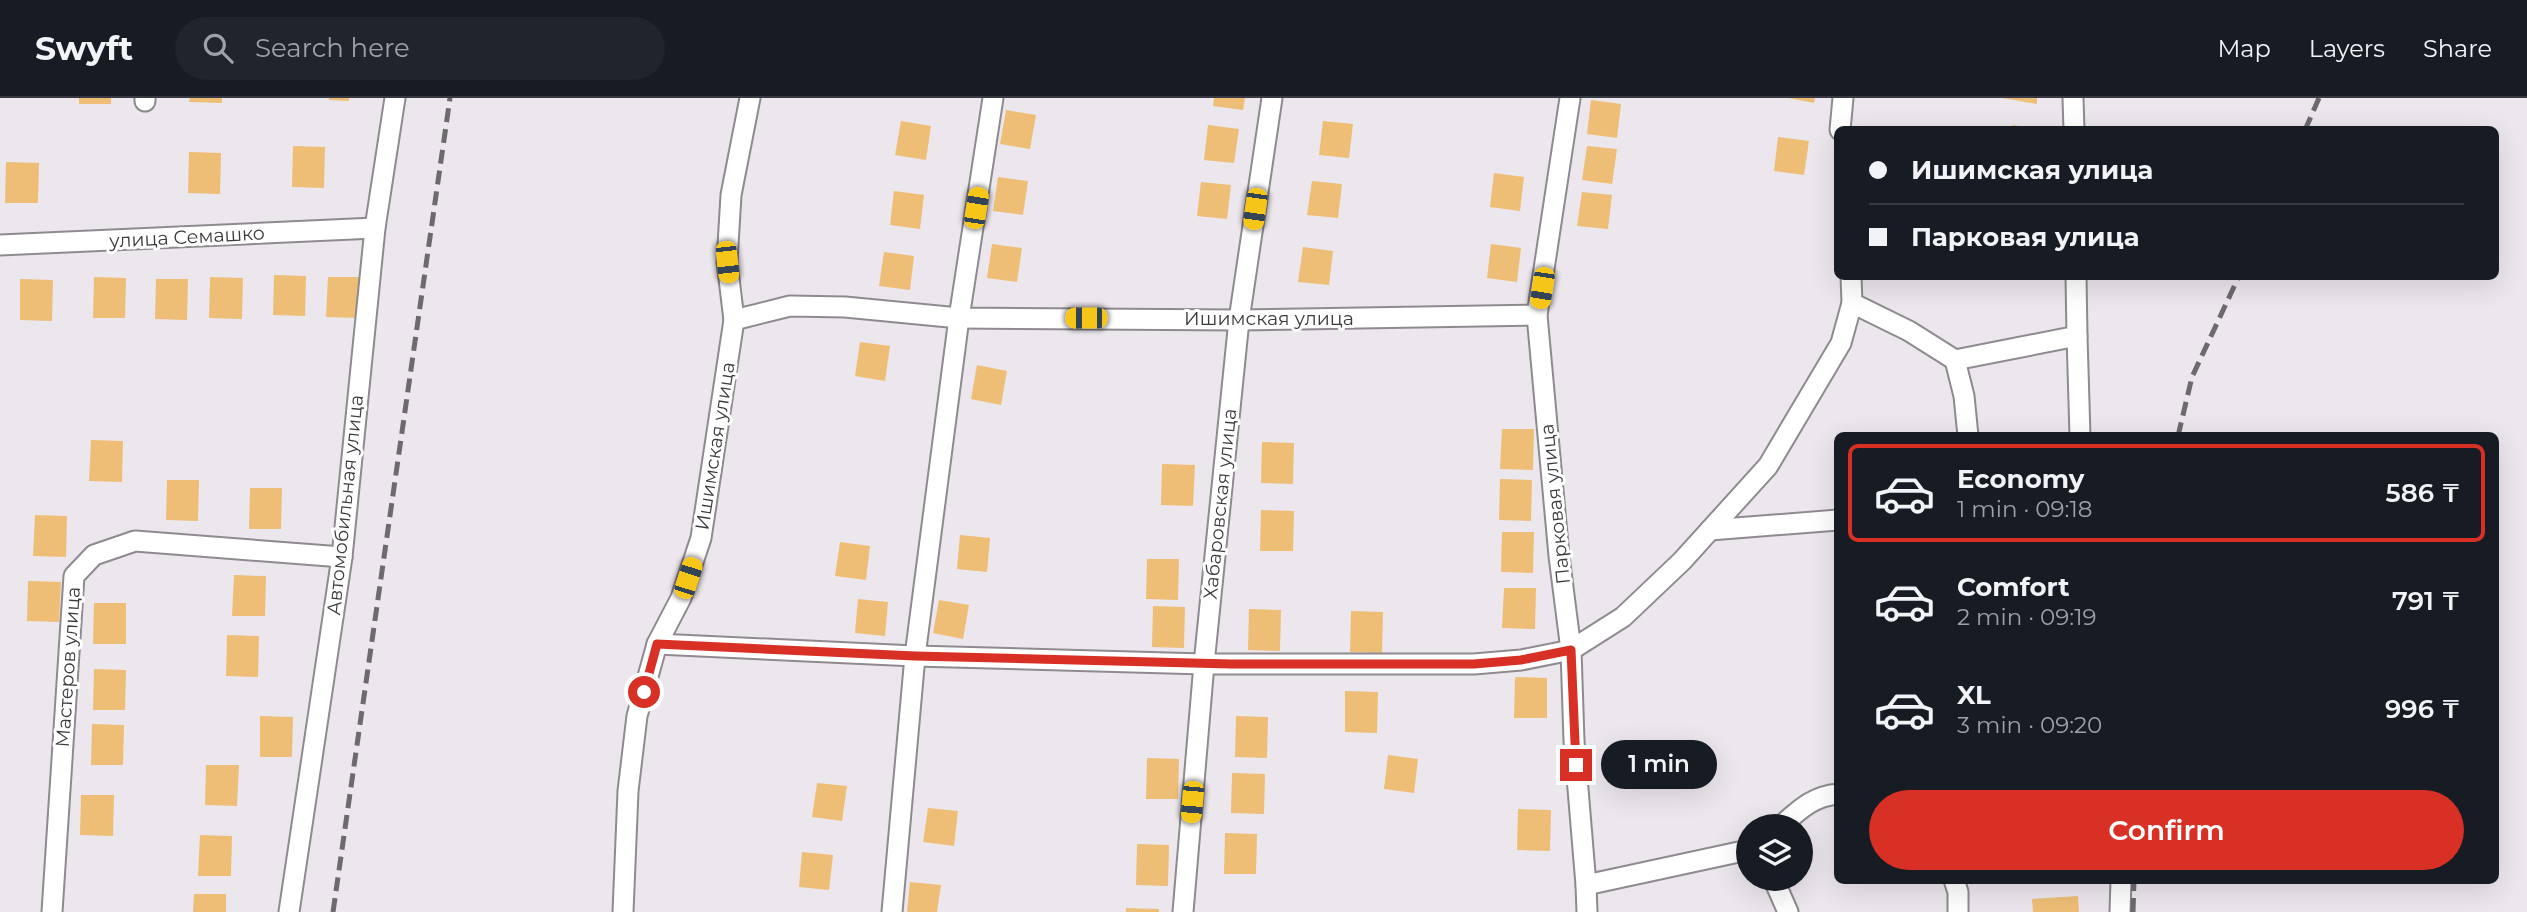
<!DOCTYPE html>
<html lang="en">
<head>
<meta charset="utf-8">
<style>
	body { margin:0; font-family:Montserrat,sans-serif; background:#20242c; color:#f1f3f6; height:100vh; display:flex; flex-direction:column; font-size:26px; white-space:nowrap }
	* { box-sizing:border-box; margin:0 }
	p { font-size:23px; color:#9ea1a6 }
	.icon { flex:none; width:38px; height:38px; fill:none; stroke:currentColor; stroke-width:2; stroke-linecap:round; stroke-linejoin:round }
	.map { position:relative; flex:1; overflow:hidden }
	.details { position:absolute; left:1834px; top:334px; width:665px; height:452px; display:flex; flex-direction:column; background:#171b24; border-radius:10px; box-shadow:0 7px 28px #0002 }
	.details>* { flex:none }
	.hud { position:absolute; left:1834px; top:28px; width:665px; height:154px; border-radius:10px; box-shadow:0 7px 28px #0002; display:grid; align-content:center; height:154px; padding:0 35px; background:#171b24 }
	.buttons { position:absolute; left:1736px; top:716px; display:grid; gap:14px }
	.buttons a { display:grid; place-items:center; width:77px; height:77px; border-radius:50%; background:#171b24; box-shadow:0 7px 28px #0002; font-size:35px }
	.end { position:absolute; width:32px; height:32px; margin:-16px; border:9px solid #d93025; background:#fff; box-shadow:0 0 0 4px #fff }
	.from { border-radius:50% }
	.bubble { position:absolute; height:49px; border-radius:24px; background:#171b24; box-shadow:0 7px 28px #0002; font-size:23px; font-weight:600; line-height:49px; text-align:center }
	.car { position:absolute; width:21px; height:42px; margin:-21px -10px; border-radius:9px; box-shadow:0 0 5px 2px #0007; background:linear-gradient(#f5c518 24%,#345 0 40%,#f5c518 0 76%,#345 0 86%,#f5c518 0) }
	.hud b { display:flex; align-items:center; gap:24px; height:66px; font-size:26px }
	.hud b+b { border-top:2px solid #363941 }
	.hud i { width:18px; height:18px; background:#f1f3f6 }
	ul { padding:12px 0 0; list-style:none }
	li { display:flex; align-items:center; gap:21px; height:98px; margin:0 14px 10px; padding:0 21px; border:4px solid transparent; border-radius:10px }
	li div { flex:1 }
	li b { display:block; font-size:26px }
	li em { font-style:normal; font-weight:600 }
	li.on { border-color:#d93025 }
	li>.icon { width:63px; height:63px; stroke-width:1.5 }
	.button { display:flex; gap:14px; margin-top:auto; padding:14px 35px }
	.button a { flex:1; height:80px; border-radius:42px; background:#d93025; color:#fff; font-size:28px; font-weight:600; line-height:80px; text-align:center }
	header { display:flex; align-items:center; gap:42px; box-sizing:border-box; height:98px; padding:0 35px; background:#171b24; border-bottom:2px solid #363941 }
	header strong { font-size:33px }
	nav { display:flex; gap:38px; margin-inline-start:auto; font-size:24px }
	.search { width:490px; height:63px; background:#20242c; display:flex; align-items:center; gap:18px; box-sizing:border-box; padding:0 24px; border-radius:38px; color:#9ea1a6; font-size:26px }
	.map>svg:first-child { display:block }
	.building { fill:#eebe76 }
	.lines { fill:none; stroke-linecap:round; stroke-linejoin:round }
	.minor-casing { stroke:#8e8a8f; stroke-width:23 }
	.minor { stroke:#fff; stroke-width:19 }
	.rail { stroke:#6d6a6e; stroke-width:5; stroke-dasharray:14 7; stroke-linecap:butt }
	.route { stroke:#d93025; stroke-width:9 }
	.labels { text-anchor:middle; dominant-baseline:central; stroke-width:6; stroke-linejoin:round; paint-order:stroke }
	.street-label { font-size:19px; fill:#3c3a3d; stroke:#fff }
</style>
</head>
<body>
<header>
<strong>Swyft</strong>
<div class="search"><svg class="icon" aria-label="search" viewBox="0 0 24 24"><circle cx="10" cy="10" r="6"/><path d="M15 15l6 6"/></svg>Search here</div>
<nav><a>Map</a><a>Layers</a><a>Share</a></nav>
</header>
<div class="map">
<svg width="2527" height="814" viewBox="0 0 2527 814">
	<rect width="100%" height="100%" fill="#ece7ed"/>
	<!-- building -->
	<g class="building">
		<rect x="79" y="0" width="32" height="6"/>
		<path d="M190 0H222V5L189 4Z"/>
		<path d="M329 0H349V3L329 2Z"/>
		<path d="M1214 0H1245L1243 12 1213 8Z"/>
		<path d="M1788 0H1815L1814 5Z"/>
		<path d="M2002 0H2037V6Z"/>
		<path d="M1591 2 1621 6 1617 40 1587 36Z"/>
		<path d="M1006 12 1036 17 1030 51 1000 46Z"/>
		<path d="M901 23 931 28 926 62 895 57Z"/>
		<path d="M1323 23 1353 26 1349 60 1319 57Z"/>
		<path d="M1208 27 1239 31 1234 65 1204 62Z"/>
		<path d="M2012 27 2037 30V32H2011Z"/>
		<path d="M1778 39 1809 43 1804 77 1774 73Z"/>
		<path d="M293 48 325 49 324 90 292 89Z"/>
		<path d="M1587 48 1617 51 1612 86 1582 82Z"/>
		<path d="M189 54 221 55 220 96 188 95Z"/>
		<path d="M6 64 39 65 38 105H5Z"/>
		<path d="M1494 75 1524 79 1520 113 1490 109Z"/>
		<path d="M998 79 1028 83 1023 117 993 113Z"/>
		<path d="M1312 83 1342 86 1338 120 1307 117Z"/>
		<path d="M1201 84 1231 87 1227 121 1197 118Z"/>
		<path d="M894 93 924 97 920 131 890 127Z"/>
		<path d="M1582 94 1612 97 1608 131 1577 128Z"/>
		<path d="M992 146 1022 150 1017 184 987 180Z"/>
		<path d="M1491 146 1521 150 1517 184 1487 180Z"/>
		<path d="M1303 149 1333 153 1329 187 1298 184Z"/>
		<path d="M884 154 914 158 910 192 879 188Z"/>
		<path d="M274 177 306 178 305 218 273 217Z"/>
		<path d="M94 179 126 180 125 220H93Z"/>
		<path d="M210 179 243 180 242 221 209 220Z"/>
		<path d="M328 179H360L359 220 326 219Z"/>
		<path d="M20 181 53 182 52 223 20 222Z"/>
		<path d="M156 181H188L187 222 155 221Z"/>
		<path d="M860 244 890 248 885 283 855 278Z"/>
		<path d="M977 267 1007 273 1001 307 971 301Z"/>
		<path d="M1502 331H1534L1533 372 1500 371Z"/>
		<path d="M91 342 123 343 122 384 89 383Z"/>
		<path d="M1262 344 1294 345 1293 386 1261 385Z"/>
		<path d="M1162 366 1195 367 1193 408 1161 407Z"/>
		<path d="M1500 381 1532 382 1531 423 1499 422Z"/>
		<path d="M167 382H199L198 423 166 422Z"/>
		<path d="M250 390H282L281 431H249Z"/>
		<path d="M1261 412 1294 413 1293 453H1260Z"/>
		<path d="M35 417 67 418 66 459 33 458Z"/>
		<path d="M1502 434H1534L1533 475 1501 474Z"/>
		<path d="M960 437 990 440 987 474 957 471Z"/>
		<path d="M840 444 870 448 866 482 835 478Z"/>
		<path d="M1147 461H1179L1178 502 1146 501Z"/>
		<path d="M234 477 266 478 265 518H232Z"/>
		<path d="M28 483 61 484 59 524 27 523Z"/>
		<path d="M1504 490H1536L1535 531 1502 530Z"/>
		<path d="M858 501 888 504 885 538 855 535Z"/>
		<path d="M939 502 969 507 963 541 933 535Z"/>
		<path d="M94 505H126V546H93Z"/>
		<path d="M1153 508 1185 509 1184 550 1152 549Z"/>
		<path d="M1249 511 1281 512 1280 553 1248 552Z"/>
		<path d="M1351 513 1383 514 1382 555 1350 554Z"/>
		<path d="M227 537 259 538 258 579 226 578Z"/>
		<path d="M94 571 126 572 125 612H93Z"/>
		<path d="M1515 579 1547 580V620H1514Z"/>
		<path d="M1345 593 1378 594 1377 635 1345 634Z"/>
		<path d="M260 618 293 619 292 659H260Z"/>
		<path d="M1236 618 1268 619 1267 660 1235 659Z"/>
		<path d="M92 626 124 627 123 667H91Z"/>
		<path d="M1388 657 1418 661 1414 695 1384 691Z"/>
		<path d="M1147 660 1179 661 1178 701H1146Z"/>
		<path d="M206 667H239L237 708 205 707Z"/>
		<path d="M1232 675 1265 676 1264 716 1231 715Z"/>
		<path d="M817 685 847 688 842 723 812 719Z"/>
		<path d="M81 697H114L113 738 80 737Z"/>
		<path d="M928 710 958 713 954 748 923 744Z"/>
		<path d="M1518 711 1551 712 1550 753 1517 752Z"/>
		<path d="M1225 735 1257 736 1256 776H1224Z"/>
		<path d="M200 737 232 738 231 778H198Z"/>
		<path d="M1137 746 1169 747 1168 788 1136 787Z"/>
		<path d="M802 754 833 757 829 792 799 789Z"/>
		<path d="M910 784 941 787 937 814H907Z"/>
		<path d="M194 796H226V814H193Z"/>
		<path d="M2078 798 2079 814H2033L2032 801Z"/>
		<path d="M1126 810 1159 811V814H1126Z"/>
	</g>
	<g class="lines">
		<defs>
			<g id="minor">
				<path d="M145 0V3"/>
				<path d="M1570 0 1537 217 1559 458 1571 552 1574 643 1586 787 1587 814"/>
				<path d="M2073 0 2074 32"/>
				<path d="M1840 32 1843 0"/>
				<path d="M0 147 375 130"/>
				<path d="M1852 205 1909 233 1955 262 2077 238 2076 178"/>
				<path d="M734 222 727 164 731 97 750 0"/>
				<path d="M2077 238 2080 338"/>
				<path d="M1955 262 1964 298 1968 338"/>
				<path d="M1710 432 1838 422"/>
				<path d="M657 546 915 558 1204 566H1474L1521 562 1571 552 1623 519 1682 463 1768 368 1841 245 1852 205 1851 178"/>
				<path d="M1781 728C1799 712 1813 698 1838 696"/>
				<path d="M1773 780 1788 814"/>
				<path d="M1954 782 1958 794V814"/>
				<path d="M1586 787 1748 752"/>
				<path d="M52 814 74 478 94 457 135 443 342 459"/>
				<path d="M289 814 342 459 375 130 395 0"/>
				<path d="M623 814 628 693 637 618 657 546 681 500 701 440 734 222 790 208 845 209 959 220 1239 222 1537 217"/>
				<path d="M892 814 915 558 959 220 993 0"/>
				<path d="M1183 814 1204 566 1239 222 1272 0"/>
				<path d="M2120 814 2121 782"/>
			</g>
		</defs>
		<!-- minor casing -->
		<use href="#minor" class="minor-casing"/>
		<!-- minor -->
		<use href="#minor" class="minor"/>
		<!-- rail -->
		<g class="rail">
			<path d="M2305 32 2319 0"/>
			<path d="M2178 338 2192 279 2239 178"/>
			<path d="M333 814 450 0"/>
			<path d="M2133 814 2134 782"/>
		</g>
	</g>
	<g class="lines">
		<!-- route -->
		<path class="route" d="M644 594 657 546 915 558 1231 566H1474L1521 562 1571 552 1576 667"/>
	</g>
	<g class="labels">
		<!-- street labels -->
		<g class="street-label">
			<text transform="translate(187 139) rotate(-3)">улица Семашко</text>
			<text x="1269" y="220">Ишимская улица</text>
			<text transform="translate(715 348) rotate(-81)">Ишимская улица</text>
			<text transform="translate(1220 406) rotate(-84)">Хабаровская улица</text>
			<text transform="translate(1555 406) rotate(-96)">Парковая улица</text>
			<text transform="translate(345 407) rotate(-84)">Автомобильная улица</text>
			<text transform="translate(68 569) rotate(-86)">Мастеров улица</text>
		</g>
	</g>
</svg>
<div class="buttons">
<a><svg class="icon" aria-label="layers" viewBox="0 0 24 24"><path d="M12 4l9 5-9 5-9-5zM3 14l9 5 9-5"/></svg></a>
</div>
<i class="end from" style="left:644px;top:594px"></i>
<i class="end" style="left:1576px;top:667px"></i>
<div class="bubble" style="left:1601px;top:642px;width:116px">1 min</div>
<i class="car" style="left:976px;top:110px;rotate:9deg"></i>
<i class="car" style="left:1255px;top:111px;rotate:188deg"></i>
<i class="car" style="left:727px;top:164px;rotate:174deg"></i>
<i class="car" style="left:1542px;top:190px;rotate:189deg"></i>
<i class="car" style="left:1086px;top:220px;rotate:270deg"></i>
<i class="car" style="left:688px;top:480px;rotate:18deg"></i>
<i class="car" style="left:1192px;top:704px;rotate:185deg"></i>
<div class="hud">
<b><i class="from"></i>Ишимская улица</b>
<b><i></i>Парковая улица</b>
</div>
<section class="details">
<ul>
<li class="on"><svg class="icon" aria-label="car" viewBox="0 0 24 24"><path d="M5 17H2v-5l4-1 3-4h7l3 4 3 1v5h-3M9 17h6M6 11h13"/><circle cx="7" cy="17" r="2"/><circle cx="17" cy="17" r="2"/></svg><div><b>Economy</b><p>1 min · 09:18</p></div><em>586 ₸</em></li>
<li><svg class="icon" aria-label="car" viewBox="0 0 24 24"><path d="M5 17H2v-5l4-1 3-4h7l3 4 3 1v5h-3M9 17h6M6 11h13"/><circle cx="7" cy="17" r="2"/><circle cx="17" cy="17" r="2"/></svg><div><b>Comfort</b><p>2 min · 09:19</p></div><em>791 ₸</em></li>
<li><svg class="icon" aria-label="car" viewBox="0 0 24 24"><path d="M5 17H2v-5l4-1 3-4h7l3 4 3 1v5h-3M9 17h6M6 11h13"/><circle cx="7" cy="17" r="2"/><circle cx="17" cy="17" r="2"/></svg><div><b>XL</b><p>3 min · 09:20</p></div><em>996 ₸</em></li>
</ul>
<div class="button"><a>Confirm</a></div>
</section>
</div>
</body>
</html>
